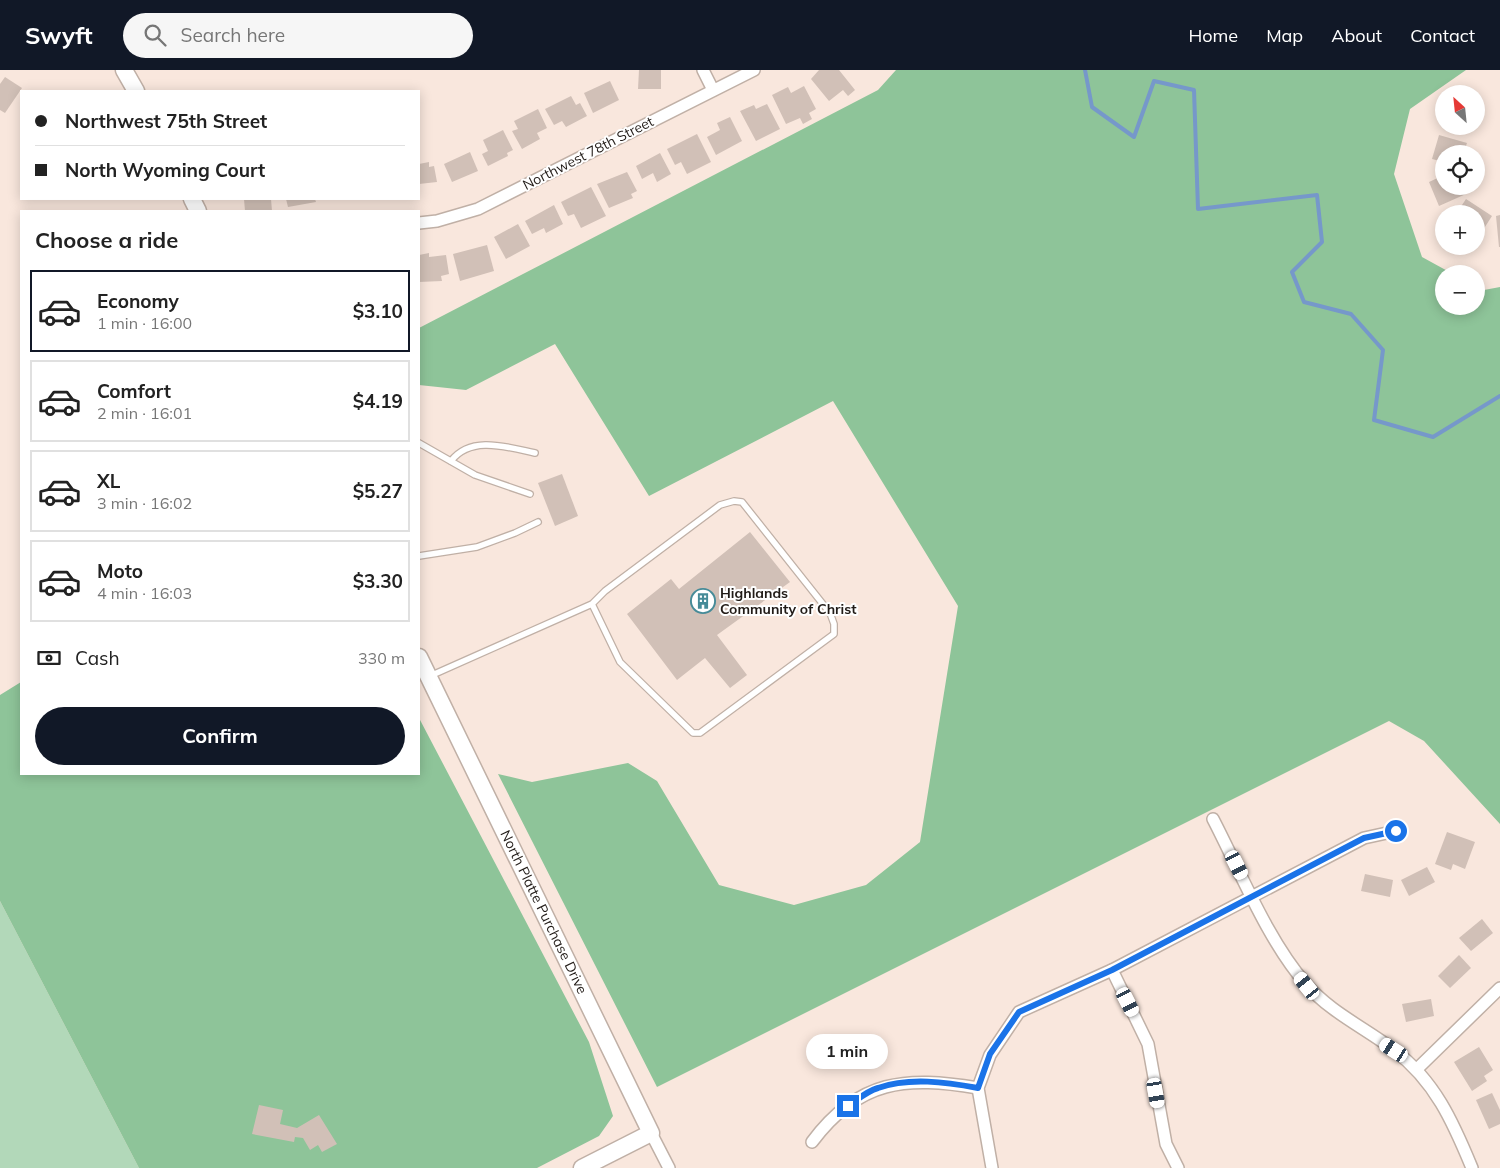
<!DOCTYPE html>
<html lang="en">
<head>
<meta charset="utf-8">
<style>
	body { margin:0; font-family:Mulish,sans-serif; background:#f6f6f6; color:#222; height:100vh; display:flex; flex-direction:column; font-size:19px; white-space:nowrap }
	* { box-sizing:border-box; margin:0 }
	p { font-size:16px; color:#767676 }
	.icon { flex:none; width:28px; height:28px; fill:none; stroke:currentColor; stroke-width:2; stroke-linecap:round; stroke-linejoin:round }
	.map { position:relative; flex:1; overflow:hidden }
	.sheet { position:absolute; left:20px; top:140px; width:400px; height:565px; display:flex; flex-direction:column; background:#fff; border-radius:0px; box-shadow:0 2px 12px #0003 }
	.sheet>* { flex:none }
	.top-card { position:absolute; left:20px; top:20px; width:400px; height:110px; border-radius:0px; box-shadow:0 2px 12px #0003; display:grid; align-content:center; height:110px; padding:0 15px; background:#fff }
	.needle { width:32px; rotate:333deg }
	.buttons { position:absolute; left:1435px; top:15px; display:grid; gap:10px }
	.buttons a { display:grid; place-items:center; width:50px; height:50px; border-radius:50%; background:#fff; box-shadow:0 2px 12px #0003; font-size:25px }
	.end { position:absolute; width:22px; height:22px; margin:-11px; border:6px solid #1a73e8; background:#fff; box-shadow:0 0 0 2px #fff }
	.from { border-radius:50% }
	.bubble { position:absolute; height:35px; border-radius:18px; background:#fff; box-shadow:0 2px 12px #0003; font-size:16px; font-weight:700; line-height:35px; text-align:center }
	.car { position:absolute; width:15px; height:30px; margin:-15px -8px; border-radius:6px; box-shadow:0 0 4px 1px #0007; background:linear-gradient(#fff 24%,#345 0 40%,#fff 0 76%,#345 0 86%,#fff 0) }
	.top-card b { display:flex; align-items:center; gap:18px; height:48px; font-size:19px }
	.top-card b+b { border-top:1px solid #e0e0e0 }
	.top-card i { width:12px; height:12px; background:#222 }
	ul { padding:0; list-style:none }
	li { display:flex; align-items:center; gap:15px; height:82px; margin:0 10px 8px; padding:0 5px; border:2px solid #e0e0e0; border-radius:0px }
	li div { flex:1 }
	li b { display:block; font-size:19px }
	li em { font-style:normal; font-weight:700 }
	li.selected { border-color:#111827 }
	li>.icon { width:45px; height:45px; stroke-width:1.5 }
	h2 { padding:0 15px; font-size:22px; line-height:60px }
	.pay { display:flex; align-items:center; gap:12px; height:55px; padding:0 15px; font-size:19px }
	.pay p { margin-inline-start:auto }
	.cta { display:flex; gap:10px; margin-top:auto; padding:10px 15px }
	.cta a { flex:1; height:58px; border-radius:30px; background:#111827; color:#fff; font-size:20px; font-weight:700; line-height:58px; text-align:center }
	header { display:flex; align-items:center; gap:30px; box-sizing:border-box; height:70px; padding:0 25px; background:#111827; color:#fff }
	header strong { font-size:24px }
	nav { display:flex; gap:28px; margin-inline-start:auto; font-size:18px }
	.search { width:350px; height:45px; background:#f6f6f6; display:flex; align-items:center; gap:12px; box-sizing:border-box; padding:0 18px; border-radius:28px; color:#767676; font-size:19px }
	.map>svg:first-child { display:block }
	.green { fill:#b2d8b9 }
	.forest { fill:#8ec499 }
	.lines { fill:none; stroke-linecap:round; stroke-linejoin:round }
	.stream { stroke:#7698ca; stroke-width:4 }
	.building { fill:#d1c0b7 }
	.lane-casing { stroke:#c0b0a6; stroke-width:8 }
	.street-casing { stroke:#c0b0a6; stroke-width:14 }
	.secondary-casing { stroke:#c0b0a6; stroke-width:19 }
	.lane { stroke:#fff; stroke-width:5.5 }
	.street { stroke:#fff; stroke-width:11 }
	.secondary { stroke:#fff; stroke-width:16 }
	.route { stroke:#1a73e8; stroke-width:6 }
	.labels { text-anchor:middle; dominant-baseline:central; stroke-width:4; stroke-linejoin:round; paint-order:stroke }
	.street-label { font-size:14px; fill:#211b17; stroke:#fff }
	.poi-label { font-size:14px; font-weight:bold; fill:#211b17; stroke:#fff; text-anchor:start }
</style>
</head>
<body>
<header>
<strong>Swyft</strong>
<div class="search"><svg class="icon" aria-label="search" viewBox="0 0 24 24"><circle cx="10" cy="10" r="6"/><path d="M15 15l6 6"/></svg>Search here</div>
<nav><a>Home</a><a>Map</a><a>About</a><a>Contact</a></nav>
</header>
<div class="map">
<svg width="1500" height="1098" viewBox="0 0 1500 1098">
	<rect width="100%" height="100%" fill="#f9e7dd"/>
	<!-- green -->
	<path class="green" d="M0 831 139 1098H0Z"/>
	<!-- forest -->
	<g class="forest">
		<path d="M896 0H1466L1410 39 1394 104 1422 187 1453 204H1444V236H1476V216L1484 220 1500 217V754L1424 671 1389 651 657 1017 498 704 532 712 628 693 657 711 719 815 794 835 866 815 920 772 958 536 833 331 649 426 555 274 466 320 419 315V258L878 20Z"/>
		<path d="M21 612V704H419V648L589 972 613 1046 599 1066 537 1098H139L0 831V625Z"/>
	</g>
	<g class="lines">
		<!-- stream -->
		<path class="stream" d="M1085 0 1092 37 1134 67 1154 11 1194 20 1198 139 1317 125 1322 172 1292 202 1304 232 1351 244 1383 280 1374 350 1433 367 1500 326"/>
	</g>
	<!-- building -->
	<g class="building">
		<path d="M639 0H661V19H638Z"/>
		<path d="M819 0H839L855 20 848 26 843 20 829 31 811 9Z"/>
		<path d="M5 7 22 18 5 43 0 40V14Z"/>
		<path d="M610 11 619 30 593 43 584 23Z"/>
		<path d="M804 16 816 39 809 43 812 49 803 54 800 48 786 54 772 25 788 17 791 23Z"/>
		<path d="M571 26 576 35 580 33 587 46 566 57 562 51 554 55 545 39Z"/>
		<path d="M767 34 780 59 756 71 740 41 754 35 756 39Z"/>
		<path d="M538 39 547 58 537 63 540 69 522 79 512 61 518 59 514 51Z"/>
		<path d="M730 47 742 71 716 85 707 67 720 60 717 53Z"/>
		<path d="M503 60 513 80 507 83 508 86 488 96 482 84 488 81 483 70Z"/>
		<path d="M697 64 711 92 687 104 681 92 675 95 667 79Z"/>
		<path d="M1439 65 1467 73 1463 84H1444V92L1432 89Z"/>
		<path d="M470 82 478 101 452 112 444 94Z"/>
		<path d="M660 83 671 104 657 112 653 103 642 109 636 96Z"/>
		<path d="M429 92V97L434 96 437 112 419 114V94Z"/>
		<path d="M627 102 637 121 631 124 633 128 609 138 597 114Z"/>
		<path d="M1444 105V116H1462L1466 124 1439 136 1429 112Z"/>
		<path d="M591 117 606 146 581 158 574 144 568 146 561 132Z"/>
		<path d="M244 129H271L272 141H245Z"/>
		<path d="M286 129H315L316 132 288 137Z"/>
		<path d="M1466 129 1492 146 1483 160 1478 157 1476 160V144H1456Z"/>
		<path d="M554 135 563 154 546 163 544 158 532 164 525 151Z"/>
		<path d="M1500 145V177H1499L1496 146Z"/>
		<path d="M518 154 530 176 506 189 494 167Z"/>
		<path d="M487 175 494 201 460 211 453 184Z"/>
		<path d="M429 183V187L446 185 449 204 441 206 442 211 419 212V185Z"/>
		<path d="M562 404 578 446 555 456 538 413Z"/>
		<path d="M750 462 790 512 717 565 747 605 730 618 705 588 677 610 627 544 671 509 679 519Z"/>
		<path d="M1447 762 1475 772 1465 799 1453 794 1451 800 1435 794Z"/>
		<path d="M1427 797 1435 812 1409 826 1401 810Z"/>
		<path d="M1365 804 1393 810 1390 827 1361 821Z"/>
		<path d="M1482 849 1493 863 1471 881 1459 868Z"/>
		<path d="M1459 885 1471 898 1450 918 1438 906Z"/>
		<path d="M1431 929 1434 946 1406 952 1402 934Z"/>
		<path d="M1479 977 1493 1000 1484 1006 1487 1011 1472 1021 1454 992Z"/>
		<path d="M1492 1023 1500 1040V1054L1489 1059 1476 1030Z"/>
		<path d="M259 1035 283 1040 280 1054 297 1058 319 1045 337 1074 322 1082 318 1075 310 1080 303 1068 295 1067 294 1072 252 1064Z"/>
	</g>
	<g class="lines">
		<defs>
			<g id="lane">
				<path d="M419 373 475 405 530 424"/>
				<path d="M451 391C471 365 507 377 535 383"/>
				<path d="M419 486 477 477 515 463 538 452"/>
				<path d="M430 606 592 534 620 592 693 663H700L834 564V554L830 543 742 432 734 431 720 435 605 521 592 534"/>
			</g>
			<g id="street">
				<path d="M703 0 713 20"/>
				<path d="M419 153 437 151 478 139 754 0"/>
				<path d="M1213 749C1240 801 1268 871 1306 914 1330 942 1365 958 1394 980 1435 1011 1453 1052 1472 1098"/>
				<path d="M1112 900 1148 974 1166 1074 1178 1098"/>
				<path d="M1417 999 1500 918"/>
				<path d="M651 1063 669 1098"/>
				<path d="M812 1072C859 1009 906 1006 978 1018"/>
				<path d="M992 1098 978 1018 990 985 1019 942 1112 900 1364 768 1396 761"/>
			</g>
			<g id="secondary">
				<path d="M124 0 136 21"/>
				<path d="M192 129 198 141"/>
				<path d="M419 587 651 1063 582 1098"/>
			</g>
		</defs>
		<!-- lane casing -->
		<use href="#lane" class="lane-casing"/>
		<!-- street casing -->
		<use href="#street" class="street-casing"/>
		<!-- secondary casing -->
		<use href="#secondary" class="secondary-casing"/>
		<!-- lane -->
		<use href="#lane" class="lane"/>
		<!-- street -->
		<use href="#street" class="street"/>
		<!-- secondary -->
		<use href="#secondary" class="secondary"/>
	</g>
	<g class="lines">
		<!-- route -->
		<path class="route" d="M848 1036C857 1030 867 1021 878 1018 909 1007 946 1012 978 1018L990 984 1019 942 1112 900 1364 768 1396 761"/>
	</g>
	<!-- icons -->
	<defs>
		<symbol id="building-ring" viewBox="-11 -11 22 22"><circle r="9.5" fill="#fff" stroke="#468b98" stroke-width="1.5"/><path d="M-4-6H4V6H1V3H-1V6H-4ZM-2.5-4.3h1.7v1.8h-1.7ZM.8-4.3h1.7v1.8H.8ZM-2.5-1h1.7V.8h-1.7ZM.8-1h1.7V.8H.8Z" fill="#468b98"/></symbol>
	</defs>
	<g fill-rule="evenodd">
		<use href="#building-ring" x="689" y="517" width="28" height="28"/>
	</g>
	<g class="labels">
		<!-- street labels -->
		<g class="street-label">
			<text transform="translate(588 83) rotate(-27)">Northwest 78th Street</text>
			<text transform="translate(544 842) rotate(64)">North Platte Purchase Drive</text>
		</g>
		<!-- poi labels -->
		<g class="poi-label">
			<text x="720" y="523">Highlands<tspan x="720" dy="16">Community of Christ</tspan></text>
		</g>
	</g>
</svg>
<div class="buttons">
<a><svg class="needle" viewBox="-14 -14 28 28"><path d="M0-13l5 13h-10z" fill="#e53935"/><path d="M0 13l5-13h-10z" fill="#767676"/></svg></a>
<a><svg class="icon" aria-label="locate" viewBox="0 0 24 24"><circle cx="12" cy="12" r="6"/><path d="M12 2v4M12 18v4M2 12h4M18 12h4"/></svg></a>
<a>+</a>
<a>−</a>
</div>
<i class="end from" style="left:1396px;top:761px"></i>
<i class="end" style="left:848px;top:1036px"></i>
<div class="bubble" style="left:806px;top:964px;width:82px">1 min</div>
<i class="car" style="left:1237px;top:795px;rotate:153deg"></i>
<i class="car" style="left:1307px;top:916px;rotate:321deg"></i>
<i class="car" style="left:1128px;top:932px;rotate:153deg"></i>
<i class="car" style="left:1394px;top:980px;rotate:303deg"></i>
<i class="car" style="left:1156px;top:1023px;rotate:170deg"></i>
<div class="top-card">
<b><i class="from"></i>Northwest 75th Street</b>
<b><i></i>North Wyoming Court</b>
</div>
<section class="sheet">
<h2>Choose a ride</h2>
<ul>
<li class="selected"><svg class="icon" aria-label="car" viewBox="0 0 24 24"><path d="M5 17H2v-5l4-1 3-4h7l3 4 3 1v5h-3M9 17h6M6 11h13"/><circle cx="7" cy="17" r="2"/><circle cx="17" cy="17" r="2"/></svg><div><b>Economy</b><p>1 min · 16:00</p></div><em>$3.10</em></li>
<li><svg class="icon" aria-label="car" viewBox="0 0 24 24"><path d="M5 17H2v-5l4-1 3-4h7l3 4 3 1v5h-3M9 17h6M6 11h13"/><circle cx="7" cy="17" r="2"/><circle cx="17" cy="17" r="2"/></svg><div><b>Comfort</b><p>2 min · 16:01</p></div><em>$4.19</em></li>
<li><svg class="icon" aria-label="car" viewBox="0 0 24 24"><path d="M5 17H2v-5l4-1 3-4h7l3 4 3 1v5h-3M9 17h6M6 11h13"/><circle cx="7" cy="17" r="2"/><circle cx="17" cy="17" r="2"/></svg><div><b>XL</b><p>3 min · 16:02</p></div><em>$5.27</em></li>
<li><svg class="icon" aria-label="car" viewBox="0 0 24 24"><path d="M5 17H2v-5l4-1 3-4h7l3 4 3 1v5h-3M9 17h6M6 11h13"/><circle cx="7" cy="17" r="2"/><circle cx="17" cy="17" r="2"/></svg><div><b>Moto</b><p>4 min · 16:03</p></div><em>$3.30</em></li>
</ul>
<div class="pay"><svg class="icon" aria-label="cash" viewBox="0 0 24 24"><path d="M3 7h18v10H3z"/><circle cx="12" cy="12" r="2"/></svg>Cash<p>330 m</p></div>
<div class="cta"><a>Confirm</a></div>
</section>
</div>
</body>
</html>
